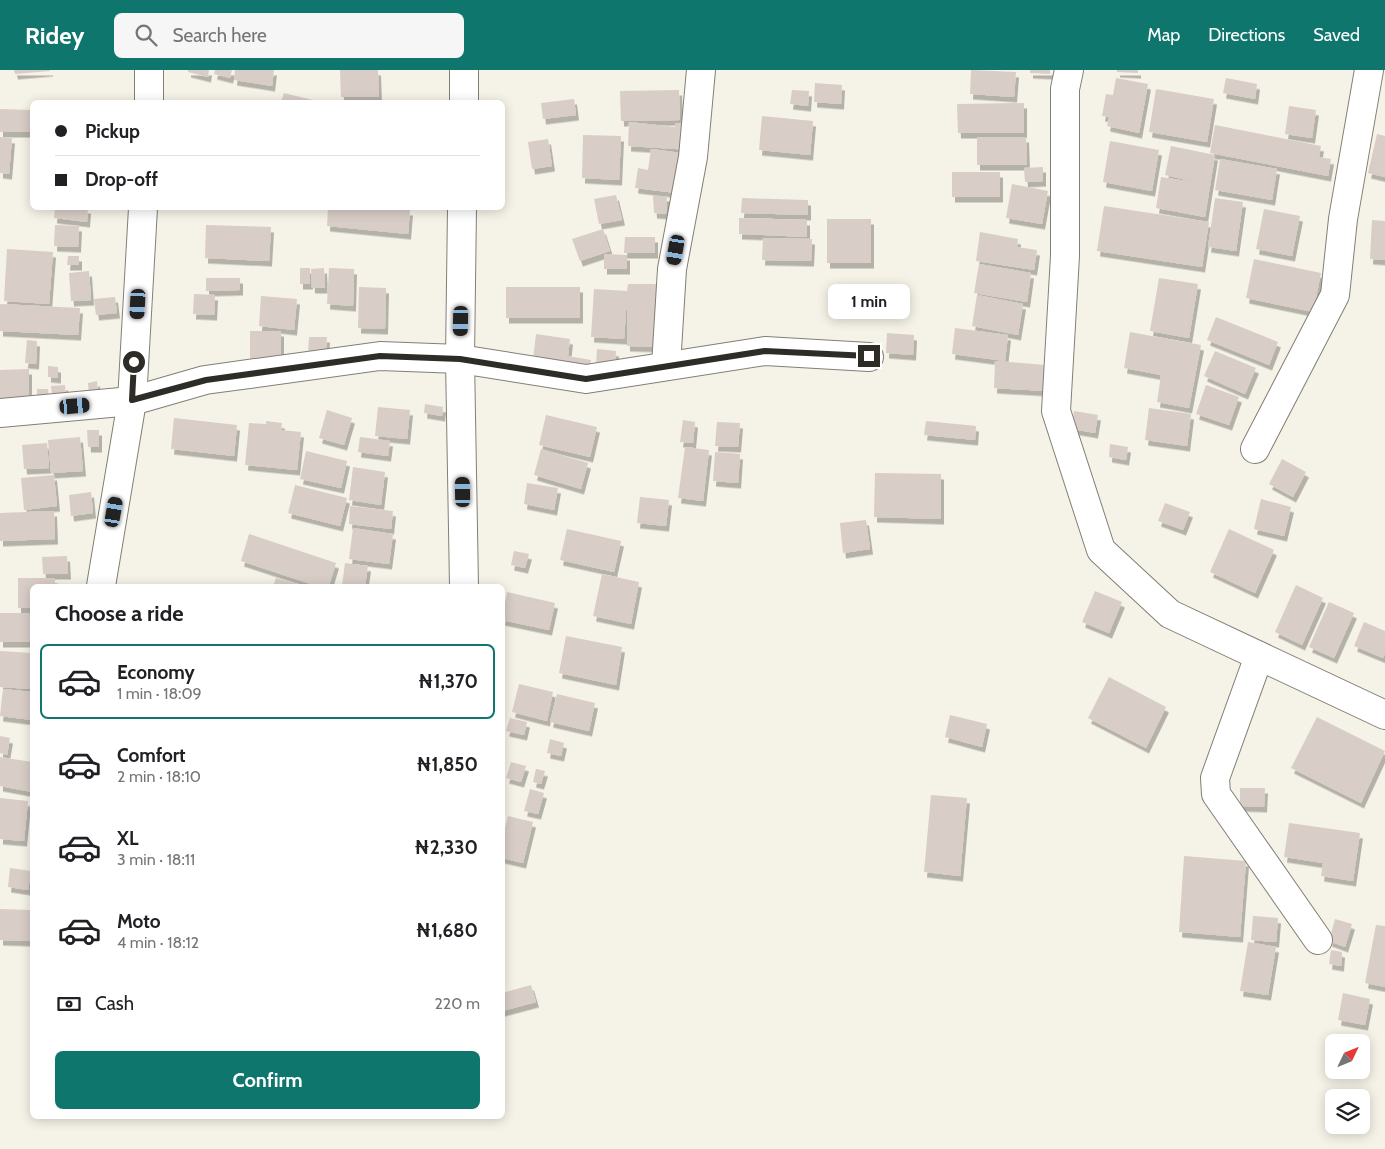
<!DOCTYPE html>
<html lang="en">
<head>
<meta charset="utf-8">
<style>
	body { margin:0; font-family:Cabin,sans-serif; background:#f6f6f6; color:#202124; height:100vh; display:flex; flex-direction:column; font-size:19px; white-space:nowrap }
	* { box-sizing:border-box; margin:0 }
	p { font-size:16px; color:#757577 }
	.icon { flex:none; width:28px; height:28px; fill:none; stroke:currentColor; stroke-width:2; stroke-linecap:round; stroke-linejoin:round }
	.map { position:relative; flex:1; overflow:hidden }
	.side { position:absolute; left:30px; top:514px; width:475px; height:535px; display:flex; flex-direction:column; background:#fff; border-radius:8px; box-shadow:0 2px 12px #0003 }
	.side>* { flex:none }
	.guide { position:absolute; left:30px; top:30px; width:475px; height:110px; border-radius:8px; box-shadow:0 2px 12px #0003; display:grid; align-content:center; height:110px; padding:0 25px; background:#fff }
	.needle { width:32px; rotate:47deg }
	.buttons { position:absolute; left:1325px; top:964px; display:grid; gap:10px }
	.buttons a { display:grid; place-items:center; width:45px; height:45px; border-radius:8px; background:#fff; box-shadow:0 2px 12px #0003; font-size:25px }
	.end { position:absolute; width:22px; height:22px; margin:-11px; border:6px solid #2d2c27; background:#fff; box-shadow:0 0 0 2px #fff }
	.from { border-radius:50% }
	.bubble { position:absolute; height:35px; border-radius:8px; background:#fff; box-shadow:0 2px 12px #0003; font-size:16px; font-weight:800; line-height:35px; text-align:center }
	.car { position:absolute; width:15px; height:30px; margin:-15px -8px; border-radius:6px; box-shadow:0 0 4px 1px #0007; background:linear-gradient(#222 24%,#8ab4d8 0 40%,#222 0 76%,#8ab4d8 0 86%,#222 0) }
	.guide b { display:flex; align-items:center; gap:18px; height:48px; font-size:19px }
	.guide b+b { border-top:1px solid #e0e0e0 }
	.guide i { width:12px; height:12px; background:#202124 }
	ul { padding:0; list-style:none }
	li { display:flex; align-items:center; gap:15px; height:75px; margin:0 10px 8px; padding:0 15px; border:2px solid transparent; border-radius:8px }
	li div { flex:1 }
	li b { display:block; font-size:19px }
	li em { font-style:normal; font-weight:800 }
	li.on { border-color:#0f766e }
	li>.icon { width:45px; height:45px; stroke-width:1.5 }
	h2 { padding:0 25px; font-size:22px; line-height:60px }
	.pay { display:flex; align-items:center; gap:12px; height:55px; padding:0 25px; font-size:19px }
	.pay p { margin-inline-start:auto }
	.action { display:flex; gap:10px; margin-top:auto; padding:10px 25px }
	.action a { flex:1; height:58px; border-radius:8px; background:#0f766e; color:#fff; font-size:20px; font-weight:800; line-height:58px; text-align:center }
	header { display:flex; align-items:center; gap:30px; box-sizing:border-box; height:70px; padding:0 25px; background:#0f766e; color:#fff }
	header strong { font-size:24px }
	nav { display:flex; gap:28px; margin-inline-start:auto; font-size:18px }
	.search { width:350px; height:45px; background:#f6f6f6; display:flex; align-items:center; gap:12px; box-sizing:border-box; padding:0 18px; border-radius:8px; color:#757577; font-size:19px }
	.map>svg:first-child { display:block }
	.building { fill:#d9cdc7; filter:url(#shadow) }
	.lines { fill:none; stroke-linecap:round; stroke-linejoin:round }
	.street-casing { stroke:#827f75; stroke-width:30 }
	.street { stroke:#fff; stroke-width:28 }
	.route { stroke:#2d2c27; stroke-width:6 }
</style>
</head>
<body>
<header>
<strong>Ridey</strong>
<div class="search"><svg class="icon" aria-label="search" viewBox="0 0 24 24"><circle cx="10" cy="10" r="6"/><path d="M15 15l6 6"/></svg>Search here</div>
<nav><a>Map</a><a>Directions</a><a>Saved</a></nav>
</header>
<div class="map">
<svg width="1385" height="1079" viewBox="0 0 1385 1079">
	<defs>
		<filter id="shadow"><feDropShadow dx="3" dy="5.5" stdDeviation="0" flood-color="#0004"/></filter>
	</defs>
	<rect width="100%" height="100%" fill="#f5f2e7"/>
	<!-- building -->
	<g class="building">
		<path d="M14 0H50V1L15 4Z"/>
		<path d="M188 0H209L208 7 188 2Z"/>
		<path d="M215 0H232L230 8 214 4Z"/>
		<path d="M235 0H274L272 16 234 10Z"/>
		<path d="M340 0H378L379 27H341Z"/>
		<path d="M971 0 1016 2 1014 27 970 24Z"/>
		<path d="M1030 0H1050V4L1030 3Z"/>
		<path d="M1117 0H1138V3L1117 2Z"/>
		<path d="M1116 8 1148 14 1139 63 1107 56 1109 47 1102 46 1106 24 1113 25Z"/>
		<path d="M1226 8 1257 14 1255 29 1223 23Z"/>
		<path d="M815 13 842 15 841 34 814 32Z"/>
		<path d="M1156 19 1214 29 1207 72 1149 62Z"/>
		<path d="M679 20 680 50 621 51 620 21Z"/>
		<path d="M792 20 809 21 808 36 790 34Z"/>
		<path d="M284 23 321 32H281Z"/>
		<path d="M574 29 576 45 543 49 541 33Z"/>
		<path d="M1024 33V63H958L957 34Z"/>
		<path d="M1289 36 1316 40 1312 68 1285 64Z"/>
		<path d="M0 39 32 40V62H0Z"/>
		<path d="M762 46 813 51 810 85 759 80Z"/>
		<path d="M629 52 675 57V53L694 54 692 80 628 76Z"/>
		<path d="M1215 55 1321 76 1319 87 1331 89 1328 106 1210 83Z"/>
		<path d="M1377 64 1385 66V107L1368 103Z"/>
		<path d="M583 65 621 66 619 110 582 108Z"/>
		<path d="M0 67 12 68 9 104 0 103Z"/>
		<path d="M977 67H1026L1027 95H977Z"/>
		<path d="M548 69 552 96 532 99 528 72Z"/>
		<path d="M1110 71 1159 80 1152 121 1103 112Z"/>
		<path d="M1171 76 1215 85 1205 147 1156 138 1161 107 1200 113 1165 105Z"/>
		<path d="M651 79 681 83 676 123 635 118 638 98 648 100Z"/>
		<path d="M1220 89 1277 99 1272 130 1215 120Z"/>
		<path d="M1043 97V111L1025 112 1024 98Z"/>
		<rect x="952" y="102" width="48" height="25"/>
		<path d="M1012 114 1048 121 1042 154 1006 148Z"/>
		<path d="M616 125 622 150 599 154 594 129Z"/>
		<path d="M653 126H667L666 144 654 143Z"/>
		<path d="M742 128 808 130V145L741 143Z"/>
		<path d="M1215 128 1243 132 1236 181 1208 177Z"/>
		<path d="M1104 136 1209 152 1202 197 1097 181Z"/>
		<path d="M55 138H88L87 152 54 148Z"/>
		<path d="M328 138 410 140 408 164 327 156Z"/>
		<path d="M1264 139 1300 146 1292 186 1256 179Z"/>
		<path d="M739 148 807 150V167L739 164Z"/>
		<rect x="827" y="149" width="44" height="44"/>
		<path d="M1372 150 1385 151V190L1370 189Z"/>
		<path d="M55 155 79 156 78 177 54 176Z"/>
		<path d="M206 155 271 157 269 191 205 188Z"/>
		<path d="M603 159 610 181 580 191 572 169Z"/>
		<path d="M980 162 1018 169 1017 177 1037 180 1034 200 976 191Z"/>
		<path d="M625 167H655V183H624Z"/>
		<path d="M763 168 812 169 811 191 762 190Z"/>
		<path d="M7 179 53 182 49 234 4 231Z"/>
		<path d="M604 184 627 185V199H604Z"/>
		<path d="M68 186H79V195H67Z"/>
		<path d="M1254 189 1321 203 1313 242 1246 228Z"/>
		<path d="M979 194 1031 203 1027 232 974 223Z"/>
		<rect x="300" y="198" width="10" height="16"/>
		<path d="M324 198 325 218H312L311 199Z"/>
		<path d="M329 198 354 199 353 236 327 234Z"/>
		<path d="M89 201 91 230 71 231 69 203Z"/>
		<path d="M206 208H240V220L206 221Z"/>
		<path d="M1159 208 1198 214 1189 268 1150 261Z"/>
		<path d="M628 214H659L658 277 627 276V228L624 269 591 267 594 219 627 221Z"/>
		<path d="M359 217 386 218 385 259 358 258Z"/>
		<rect x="506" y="217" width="74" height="31"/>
		<path d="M194 224 215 225 214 245 193 244Z"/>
		<path d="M977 225 1023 234 1018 265 972 256Z"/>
		<path d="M261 226 297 229 294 260 259 256Z"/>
		<path d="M115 227 117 243 96 245 94 229Z"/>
		<path d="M0 234 80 238 78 265 0 261Z"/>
		<path d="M1216 247 1278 272 1269 295 1207 270Z"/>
		<path d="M955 258 1008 265 1005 291 952 284Z"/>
		<rect x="250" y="261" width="31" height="34"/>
		<path d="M1130 262 1201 275 1189 338 1157 332 1161 305 1124 298Z"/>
		<path d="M887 263 914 265 913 285 886 283Z"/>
		<path d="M536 264 570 269 568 286 591 290 589 304 532 297Z"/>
		<path d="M309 267H327L326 285 308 284Z"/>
		<path d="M27 270 37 271 36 294 25 293Z"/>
		<path d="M597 279 616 281 615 297 596 295Z"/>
		<path d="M1215 281 1256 298 1245 324 1204 306Z"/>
		<path d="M995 291 1046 295 1045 321 994 318Z"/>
		<path d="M48 296 58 297V308L48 307Z"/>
		<path d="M29 299V329H0V300Z"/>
		<path d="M97 311 98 325 89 326 88 313Z"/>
		<path d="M65 315 66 332 53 333 51 316Z"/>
		<path d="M1206 315 1239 327 1229 355 1196 344Z"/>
		<path d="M37 319H48L49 330H37Z"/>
		<path d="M425 334 443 337 442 346 424 343Z"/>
		<path d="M378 337 410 340 407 369 375 366Z"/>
		<path d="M1149 338 1191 344 1187 376 1145 370Z"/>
		<path d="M327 340 352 348 344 375 319 368Z"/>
		<path d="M1074 341 1098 345 1095 363 1072 359Z"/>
		<path d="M546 345 597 357 590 387 539 375Z"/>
		<path d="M174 348 237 355 234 386 171 379Z"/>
		<path d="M683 350 695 352 693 373 680 372Z"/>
		<path d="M266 351 282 353 281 360 301 362 297 400 245 395 249 353 266 354Z"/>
		<path d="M926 351 976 356 975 370 924 365Z"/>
		<path d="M717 352 740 353 738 377 715 376Z"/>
		<path d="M87 360H99V377H88Z"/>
		<path d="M80 367 83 401 51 403 48 370Z"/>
		<path d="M360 367 390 371 388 386 358 382Z"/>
		<path d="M47 373 49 398 24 399 22 375Z"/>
		<path d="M1110 374 1128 377 1126 390 1109 387Z"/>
		<path d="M685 377 709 380 703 431 678 428Z"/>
		<path d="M541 379 588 393 581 419 534 405Z"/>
		<path d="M306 381 347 391 341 418 300 409Z"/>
		<path d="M715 382 740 384 738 413 713 411Z"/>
		<path d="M1282 389 1306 402 1293 427 1269 414Z"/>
		<path d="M353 397 385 402 381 435 349 430Z"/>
		<path d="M875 403 941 404V449L874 447Z"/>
		<path d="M54 405 57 436 24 440 21 408Z"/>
		<path d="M527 413 558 418 554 440 524 434Z"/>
		<path d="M295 415 347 428 340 456 288 443Z"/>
		<path d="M91 422 93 443 71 446 69 425Z"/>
		<path d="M640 427 669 430 666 456 637 453Z"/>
		<path d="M1261 429 1291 437 1284 466 1254 459Z"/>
		<path d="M1165 433 1190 442 1183 460 1158 451Z"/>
		<path d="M350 436 393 441 391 459 349 454Z"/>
		<path d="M54 441 55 469 0 471V443Z"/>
		<path d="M866 450 870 479 843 483 840 453Z"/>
		<path d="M353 458 393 464 389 494 349 489Z"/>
		<path d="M567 459 621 471 614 502 560 490Z"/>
		<path d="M1229 459 1274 480 1255 523 1210 502Z"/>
		<path d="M249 464 336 493 329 516H317L241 491Z"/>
		<path d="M514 481 529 484 525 498 511 495Z"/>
		<path d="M67 486 68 504H43L42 487Z"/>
		<path d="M345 493 368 496 365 516H342Z"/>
		<path d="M602 504 639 512 631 554 593 546Z"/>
		<path d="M18 508H55V516H32V538H18Z"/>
		<path d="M276 508 305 516H273Z"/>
		<path d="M1296 515 1323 528 1302 575 1275 562Z"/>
		<path d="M1095 521 1122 532 1109 563 1082 552Z"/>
		<path d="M507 522 555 533 549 560 502 550Z"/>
		<path d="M1329 532 1354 543 1334 588 1309 577Z"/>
		<rect x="0" y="543" width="32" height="29"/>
		<path d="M1364 552 1385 561V583L1383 588 1354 576Z"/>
		<path d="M566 566 622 577 616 615 559 603Z"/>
		<path d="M0 581 32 583 31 619 0 617Z"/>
		<path d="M1109 607 1166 637 1146 678 1088 648Z"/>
		<path d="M519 614 553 622 547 651 512 642Z"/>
		<path d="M3 619 32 622V650L0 646Z"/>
		<path d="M557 624 595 633 589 661 550 652Z"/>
		<path d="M950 645 987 654 982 677 945 667Z"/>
		<path d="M1317 647 1385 681 1361 733 1291 698Z"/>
		<path d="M510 648 527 652 524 665 506 661Z"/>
		<path d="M0 666 10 668 7 685 0 683Z"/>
		<path d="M550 669 564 673 561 686 547 683Z"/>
		<path d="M0 687 32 692V722L0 716Z"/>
		<path d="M511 692 526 696 521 712 506 708Z"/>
		<path d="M536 699 545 701 541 714 533 712Z"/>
		<path d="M1240 718H1265L1264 737 1240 736Z"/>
		<path d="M530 719 544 723 538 744 524 741Z"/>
		<path d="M931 725 967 728 960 806 924 802Z"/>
		<path d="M0 728 28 731 24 771 0 769Z"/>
		<path d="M508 746 533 752 523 793 502 788V770Z"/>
		<path d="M1289 753 1360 763 1353 811 1321 806 1323 793 1284 787Z"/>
		<path d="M1184 786 1246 791 1240 867 1179 862Z"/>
		<path d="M10 798 31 801 28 820 8 817Z"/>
		<path d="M0 839 31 840 30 871 0 870Z"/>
		<path d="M1253 846 1278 848 1276 872 1251 870Z"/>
		<path d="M1335 849 1352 854 1345 877 1329 871Z"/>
		<path d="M1376 855 1385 856V917L1365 913Z"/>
		<path d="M1248 872 1276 877 1268 925 1240 921Z"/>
		<path d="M1331 880 1342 882 1341 896 1329 894Z"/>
		<path d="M531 915 536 932 502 941V923Z"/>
		<path d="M1343 923 1370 929 1365 955 1338 950Z"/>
	</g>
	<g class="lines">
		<defs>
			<g id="street">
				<path d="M149 0V32"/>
				<path d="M1069 0 1065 19V186L1056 341 1101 480 1170 544 1385 645"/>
				<path d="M464 32V0"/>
				<path d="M462 138 460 289 464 516"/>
				<path d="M666 296 672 199 693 87 701 0"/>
				<path d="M0 343 132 331 205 310 380 286 460 289 586 309 765 281 869 287"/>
				<path d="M1255 379 1335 225 1343 149 1369 0"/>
				<path d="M101 516 132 331 143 138"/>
				<path d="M1259 586 1215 708 1216 724 1318 870"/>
			</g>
		</defs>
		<!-- street casing -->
		<use href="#street" class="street-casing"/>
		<!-- street -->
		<use href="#street" class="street"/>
	</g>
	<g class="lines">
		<!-- route -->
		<path class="route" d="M134 292 132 330 206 310 380 286 460 289 586 309 765 281 869 286"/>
	</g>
</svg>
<div class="buttons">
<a><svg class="needle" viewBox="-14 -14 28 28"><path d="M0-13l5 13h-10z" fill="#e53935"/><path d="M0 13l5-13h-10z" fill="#757577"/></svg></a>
<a><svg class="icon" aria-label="layers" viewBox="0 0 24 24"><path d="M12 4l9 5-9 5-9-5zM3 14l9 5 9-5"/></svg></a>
</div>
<i class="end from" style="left:134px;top:292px"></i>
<i class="end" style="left:869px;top:286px"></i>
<div class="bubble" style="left:828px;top:214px;width:82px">1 min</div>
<i class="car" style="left:676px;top:180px;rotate:190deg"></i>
<i class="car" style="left:138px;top:234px;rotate:183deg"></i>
<i class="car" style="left:461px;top:251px;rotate:181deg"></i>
<i class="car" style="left:75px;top:336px;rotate:85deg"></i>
<i class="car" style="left:463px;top:422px;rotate:359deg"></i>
<i class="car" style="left:114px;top:442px;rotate:10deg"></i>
<div class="guide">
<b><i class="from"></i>Pickup</b>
<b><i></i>Drop-off</b>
</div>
<section class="side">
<h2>Choose a ride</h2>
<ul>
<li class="on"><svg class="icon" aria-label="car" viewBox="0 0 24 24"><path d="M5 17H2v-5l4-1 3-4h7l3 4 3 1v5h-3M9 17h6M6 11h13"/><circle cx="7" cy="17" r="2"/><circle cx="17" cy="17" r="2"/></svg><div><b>Economy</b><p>1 min · 18:09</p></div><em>₦1,370</em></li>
<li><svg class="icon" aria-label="car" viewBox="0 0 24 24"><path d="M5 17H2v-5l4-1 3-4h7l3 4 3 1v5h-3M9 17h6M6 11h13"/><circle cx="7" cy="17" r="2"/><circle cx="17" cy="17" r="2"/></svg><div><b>Comfort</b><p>2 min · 18:10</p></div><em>₦1,850</em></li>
<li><svg class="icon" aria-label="car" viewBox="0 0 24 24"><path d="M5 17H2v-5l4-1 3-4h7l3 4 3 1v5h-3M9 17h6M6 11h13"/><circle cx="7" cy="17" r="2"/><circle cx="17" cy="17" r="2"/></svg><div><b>XL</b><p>3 min · 18:11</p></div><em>₦2,330</em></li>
<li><svg class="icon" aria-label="car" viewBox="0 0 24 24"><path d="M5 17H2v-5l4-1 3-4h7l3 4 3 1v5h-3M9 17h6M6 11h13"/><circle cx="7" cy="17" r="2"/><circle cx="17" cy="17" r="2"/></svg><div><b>Moto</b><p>4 min · 18:12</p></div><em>₦1,680</em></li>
</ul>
<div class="pay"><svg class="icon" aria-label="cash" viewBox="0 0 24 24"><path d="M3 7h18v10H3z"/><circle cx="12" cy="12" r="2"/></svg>Cash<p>220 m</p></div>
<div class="action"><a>Confirm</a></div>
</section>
</div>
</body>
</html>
